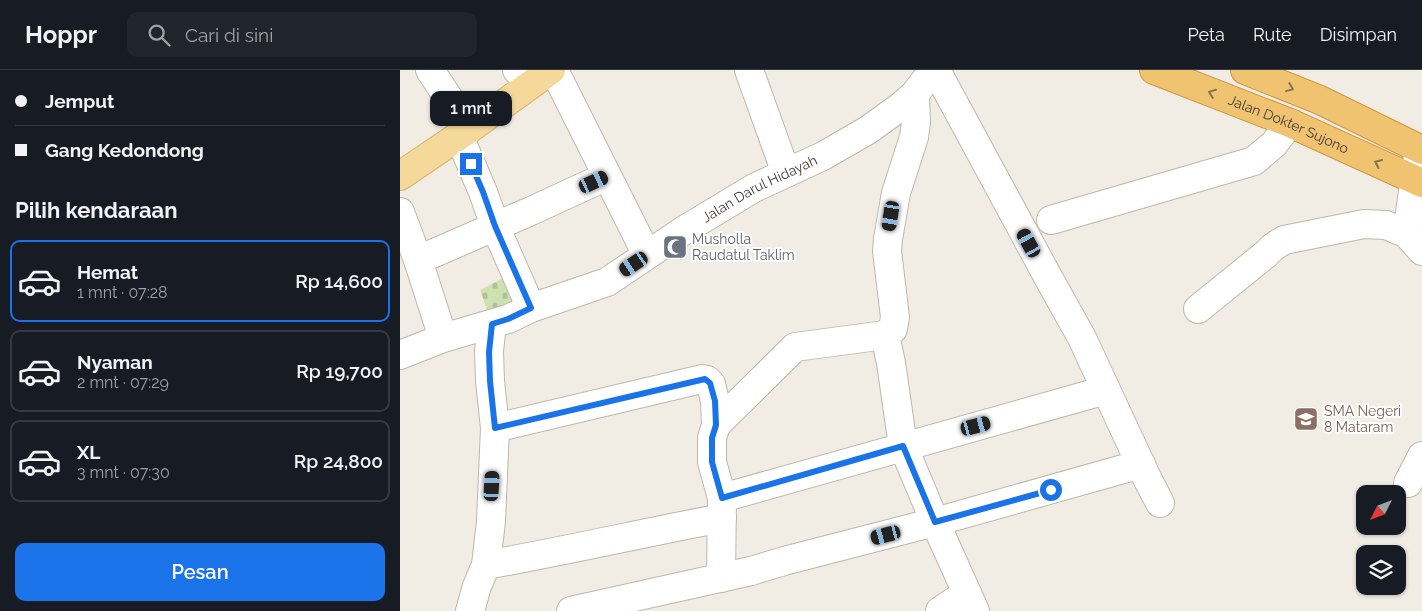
<!DOCTYPE html>
<html lang="id">
<head>
<meta charset="utf-8">
<style>
	body { margin:0; font-family:Raleway,sans-serif; background:#20242c; color:#f1f3f6; height:100vh; display:flex; flex-direction:column; font-size:19px; white-space:nowrap }
	* { box-sizing:border-box; margin:0 }
	p { font-size:16px; color:#9ea1a6 }
	.icon { flex:none; width:28px; height:28px; fill:none; stroke:currentColor; stroke-width:2; stroke-linecap:round; stroke-linejoin:round }
	.map { position:relative; flex:1; overflow:hidden }
	.panel { display:flex; flex-direction:column; background:#171b24; width:400px }
	.panel>* { flex:none }
	.top-card { display:grid; align-content:center; height:110px; padding:0 15px; background:#171b24 }
	.needle { width:32px; rotate:228deg }
	.controls { position:absolute; left:956px; top:415px; display:grid; gap:10px }
	.controls a { display:grid; place-items:center; width:50px; height:50px; border-radius:10px; background:#171b24; box-shadow:0 1px 4px #0004; font-size:25px }
	.end { position:absolute; width:22px; height:22px; margin:-11px; border:6px solid #1a73e8; background:#fff; box-shadow:0 0 0 2px #fff }
	.from { border-radius:50% }
	.bubble { position:absolute; height:35px; border-radius:10px; background:#171b24; box-shadow:0 1px 4px #0004; font-size:16px; font-weight:600; line-height:35px; text-align:center }
	.car { position:absolute; width:15px; height:30px; margin:-15px -8px; border-radius:6px; box-shadow:0 0 4px 1px #0007; background:linear-gradient(#222 24%,#8ab4d8 0 40%,#222 0 76%,#8ab4d8 0 86%,#222 0) }
	.top-card b { display:flex; align-items:center; gap:18px; height:48px; font-size:19px }
	.top-card b+b { border-top:1px solid #363941 }
	.top-card i { width:12px; height:12px; background:#f1f3f6 }
	ul { padding:0; list-style:none }
	li { display:flex; align-items:center; gap:15px; height:82px; margin:0 10px 8px; padding:0 5px; border:2px solid #363941; border-radius:10px }
	li div { flex:1 }
	li b { display:block; font-size:19px }
	li em { font-style:normal; font-weight:600 }
	li.on { border-color:#1a73e8 }
	li>.icon { width:45px; height:45px; stroke-width:1.5 }
	h2 { padding:0 15px; font-size:22px; line-height:60px }
	.primary-button { display:flex; gap:10px; margin-top:auto; padding:10px 15px }
	.primary-button a { flex:1; height:58px; border-radius:10px; background:#1a73e8; color:#fff; font-size:20px; font-weight:600; line-height:58px; text-align:center }
	header { display:flex; align-items:center; gap:30px; box-sizing:border-box; height:70px; padding:0 25px; background:#171b24; border-bottom:1px solid #363941 }
	header strong { font-size:24px }
	nav { display:flex; gap:28px; margin-inline-start:auto; font-size:18px }
	.search { width:350px; height:45px; background:#20242c; display:flex; align-items:center; gap:12px; box-sizing:border-box; padding:0 18px; border-radius:10px; color:#9ea1a6; font-size:19px }
	main { display:flex; flex:1; min-height:0 }
	.map>svg:first-child { display:block }
	.cemetery { fill:url(#cemetery-stones) }
	.lines { fill:none; stroke-linecap:round; stroke-linejoin:round }
	.minor-casing { stroke:#beb7ac; stroke-width:30 }
	.major-casing { stroke:#d7b56c; stroke-width:30 }
	.highway-casing { stroke:#cd9842; stroke-width:30 }
	.minor { stroke:#fff; stroke-width:28 }
	.major { stroke:#f4d99b; stroke-width:28 }
	.highway { stroke:#f0c371; stroke-width:28 }
	.oneway { stroke:#88734d }
	.route { stroke:#1a73e8; stroke-width:6 }
	.labels { text-anchor:middle; dominant-baseline:central; stroke-width:4; stroke-linejoin:round; paint-order:stroke }
	.street-label { font-size:14px; fill:#423d35; stroke:#fff }
	.worship-label { font-size:14px; fill:#5b616d; stroke:#fff; text-anchor:start }
	.education-label { font-size:14px; fill:#785e54; stroke:#fff; text-anchor:start }
</style>
</head>
<body>
<header>
<strong>Hoppr</strong>
<div class="search"><svg class="icon" aria-label="search" viewBox="0 0 24 24"><circle cx="10" cy="10" r="6"/><path d="M15 15l6 6"/></svg>Cari di sini</div>
<nav><a>Peta</a><a>Rute</a><a>Disimpan</a></nav>
</header>
<main>
<section class="panel">
<div class="top-card">
<b><i class="from"></i>Jemput</b>
<b><i></i>Gang Kedondong</b>
</div>
<h2>Pilih kendaraan</h2>
<ul>
<li class="on"><svg class="icon" aria-label="car" viewBox="0 0 24 24"><path d="M5 17H2v-5l4-1 3-4h7l3 4 3 1v5h-3M9 17h6M6 11h13"/><circle cx="7" cy="17" r="2"/><circle cx="17" cy="17" r="2"/></svg><div><b>Hemat</b><p>1 mnt · 07:28</p></div><em>Rp 14,600</em></li>
<li><svg class="icon" aria-label="car" viewBox="0 0 24 24"><path d="M5 17H2v-5l4-1 3-4h7l3 4 3 1v5h-3M9 17h6M6 11h13"/><circle cx="7" cy="17" r="2"/><circle cx="17" cy="17" r="2"/></svg><div><b>Nyaman</b><p>2 mnt · 07:29</p></div><em>Rp 19,700</em></li>
<li><svg class="icon" aria-label="car" viewBox="0 0 24 24"><path d="M5 17H2v-5l4-1 3-4h7l3 4 3 1v5h-3M9 17h6M6 11h13"/><circle cx="7" cy="17" r="2"/><circle cx="17" cy="17" r="2"/></svg><div><b>XL</b><p>3 mnt · 07:30</p></div><em>Rp 24,800</em></li>
</ul>
<div class="primary-button"><a>Pesan</a></div>
</section>
<div class="map">
<svg width="1022" height="541" viewBox="0 0 1022 541">
	<defs>
		<pattern id="cemetery-stones" width="16" height="16" patternUnits="userSpaceOnUse" patternTransform="scale(1.25)"><rect width="16" height="16" fill="#cde1b1"/><path d="M2 7V4a2 2 0 0 1 4 0v3zM10 15v-3a2 2 0 0 1 4 0v3z" fill="#b1c299"/></pattern>
	</defs>
	<rect width="100%" height="100%" fill="#f1ede5"/>
	<!-- cemetery -->
	<path class="cemetery" d="M113 203 128 237 91 251 80 220Z"/>
	<g class="lines">
		<defs>
			<g id="minor">
				<path d="M30 0 69 59"/>
				<path d="M117 0 130 14"/>
				<path d="M154 0 247 185"/>
				<path d="M349 0 386 103"/>
				<path d="M536 0 648 207 682 268 748 410 760 433"/>
				<path d="M515 24 516 53 514 67 496 123 488 169 487 181 495 247 493 259 485 265 491 293 503 376 535 452 575 541"/>
				<path d="M59 66 83 122 95 156 131 238"/>
				<path d="M0 142 18 190 43 268"/>
				<path d="M651 150 854 91 874 74 890 53"/>
				<path d="M1007 164 1019 79"/>
				<path d="M18 190 131 141 207 106"/>
				<path d="M798 239 866 184 873 177 884 170 964 154 986 155 1007 164 1022 181"/>
				<path id="s1" d="M0 285 43 268 108 249 131 238 207 212 286 159 354 118 423 86 468 60 500 37 515 24 533 0"/>
				<path d="M316 355 395 277 485 265"/>
				<path d="M95 358 302 309 307 310 311 314 315 331 316 355 312 368V392L322 428 321 508"/>
				<path d="M1008 413 1022 386"/>
				<path d="M322 428 706 320"/>
				<path d="M86 495C165 481 243 463 322 448"/>
				<path d="M70 541 77 516 86 495 91 451 95 358 90 311 89 281 92 254"/>
				<path d="M171 541 351 501 384 491 535 452 741 394"/>
				<path d="M540 541 567 523"/>
			</g>
			<path id="major" d="M0 106 69 59 151 0"/>
			<g id="highway">
				<path id="s2" d="M754 0 890 53 1022 113"/>
				<path d="M845 0 920 30 1022 80"/>
			</g>
		</defs>
		<!-- minor casing -->
		<use href="#minor" class="minor-casing"/>
		<!-- major casing -->
		<use href="#major" class="major-casing"/>
		<!-- highway casing -->
		<use href="#highway" class="highway-casing"/>
		<!-- minor -->
		<use href="#minor" class="minor"/>
		<!-- major -->
		<use href="#major" class="major"/>
		<!-- highway -->
		<use href="#highway" class="highway"/>
	</g>
	<!-- one-way arrows -->
	<defs><path id="oneway-chevron" d="M-2-3.5L2.5 0L-2 3.5" fill="none" stroke-width="1.6" stroke-linecap="round" stroke-linejoin="round" transform="scale(1.25)"/></defs>
	<g class="oneway">
		<use href="#oneway-chevron" transform="translate(890 18) rotate(22)"/>
		<use href="#oneway-chevron" transform="translate(812 23) rotate(-159)"/>
		<use href="#oneway-chevron" transform="translate(978 93) rotate(-156)"/>
	</g>
	<g class="lines">
		<!-- route -->
		<path class="route" d="M71 94 83 122 95 156 131 238 108 249 92 254 89 282 90 311 95 358 305 309 310 313 315 331 316 355 312 368V392L322 428 503 376 535 452 651 420"/>
	</g>
	<!-- icons -->
	<defs>
		<symbol id="mosque-square" viewBox="-11 -11 22 22"><rect x="-9" y="-9" width="18" height="18" rx="4" fill="#6b7280" stroke="#fff"/><path d="M3.5-4.9A6 6 0 1 0 3.5 4.9A5 5 0 1 1 3.5-4.9Z" fill="#fff"/></symbol>
		<symbol id="school-square" viewBox="-11 -11 22 22"><rect x="-9" y="-9" width="18" height="18" rx="4" fill="#8d6e63" stroke="#fff"/><path d="M0-5L7-2L0 1L-7-2ZM-4 1L0 2.5L4 1V4Q0 6-4 4Z" fill="#fff"/></symbol>
	</defs>
	<g fill-rule="evenodd">
		<use href="#mosque-square" x="261" y="163" width="28" height="28"/>
		<use href="#school-square" x="892" y="335" width="28" height="28"/>
	</g>
	<g class="labels">
		<!-- street labels -->
		<g class="street-label">
			<text stroke="none"><textPath href="#s2" startOffset="145">Jalan Dokter Sujono</textPath></text>
			<text stroke="none"><textPath href="#s1" startOffset="399">Jalan Darul Hidayah</textPath></text>
		</g>
		<!-- worship labels -->
		<g class="worship-label">
			<text x="292" y="169">Musholla<tspan x="292" dy="16">Raudatul Taklim</tspan></text>
		</g>
		<!-- education labels -->
		<g class="education-label">
			<text x="924" y="341">SMA Negeri<tspan x="924" dy="16">8 Mataram</tspan></text>
		</g>
	</g>
</svg>
<div class="controls">
<a><svg class="needle" viewBox="-14 -14 28 28"><path d="M0-13l5 13h-10z" fill="#e53935"/><path d="M0 13l5-13h-10z" fill="#9ea1a6"/></svg></a>
<a><svg class="icon" aria-label="layers" viewBox="0 0 24 24"><path d="M12 4l9 5-9 5-9-5zM3 14l9 5 9-5"/></svg></a>
</div>
<i class="end from" style="left:651px;top:420px"></i>
<i class="end" style="left:71px;top:94px"></i>
<div class="bubble" style="left:30px;top:21px;width:82px">1 mnt</div>
<i class="car" style="left:194px;top:112px;rotate:65deg"></i>
<i class="car" style="left:491px;top:146px;rotate:189deg"></i>
<i class="car" style="left:629px;top:173px;rotate:331deg"></i>
<i class="car" style="left:234px;top:194px;rotate:236deg"></i>
<i class="car" style="left:576px;top:356px;rotate:75deg"></i>
<i class="car" style="left:92px;top:416px;rotate:3deg"></i>
<i class="car" style="left:486px;top:465px;rotate:255deg"></i>
</div>
</main>
</body>
</html>
